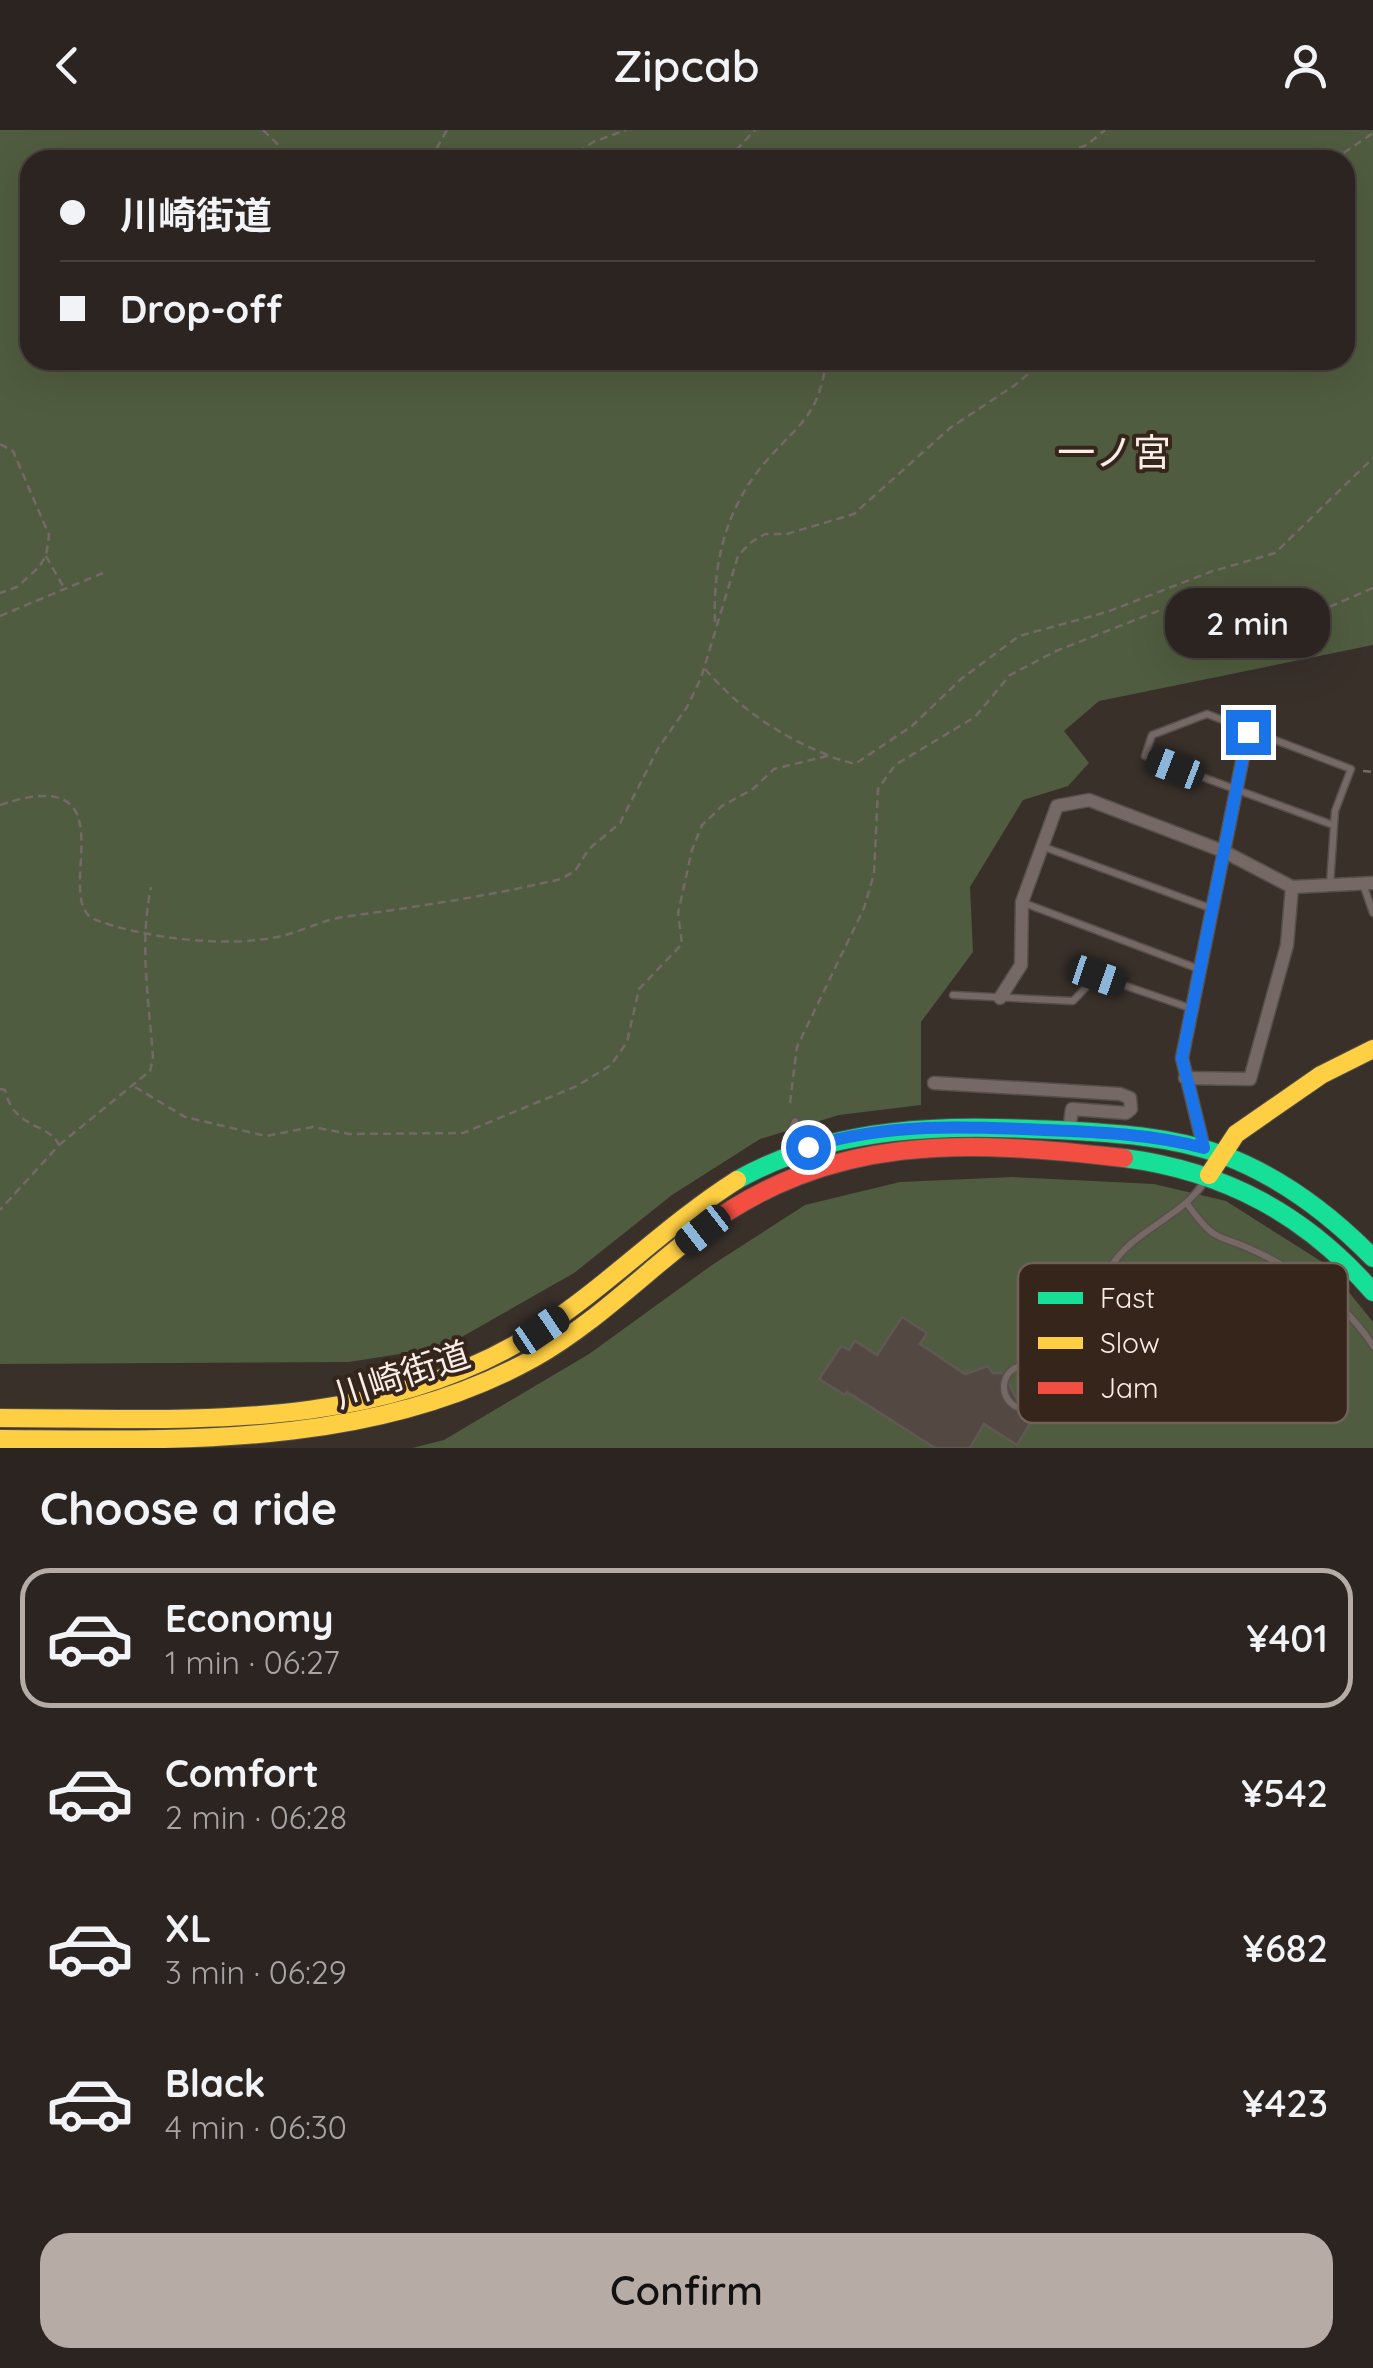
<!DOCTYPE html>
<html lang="en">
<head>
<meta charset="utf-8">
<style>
	body { margin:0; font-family:Quicksand,"Noto Sans JP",sans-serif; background:#332c29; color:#f1f3f6; height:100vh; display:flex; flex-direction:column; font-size:38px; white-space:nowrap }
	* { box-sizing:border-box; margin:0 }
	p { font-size:32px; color:#a6a4a5 }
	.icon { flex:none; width:55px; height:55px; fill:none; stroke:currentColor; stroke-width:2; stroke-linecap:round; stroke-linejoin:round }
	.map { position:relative; height:1318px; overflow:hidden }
	.details { display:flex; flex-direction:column; background:#2b2420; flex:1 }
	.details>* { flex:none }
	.hud { position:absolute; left:20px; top:20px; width:1335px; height:220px; border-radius:30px; box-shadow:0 10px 40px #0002,0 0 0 2px #47413e; display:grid; align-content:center; height:220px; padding:0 40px; background:#2b2420 }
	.end { position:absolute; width:45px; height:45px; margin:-22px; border:12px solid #1a73e8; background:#fff; box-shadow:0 0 0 5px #fff }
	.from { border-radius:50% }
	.bubble { position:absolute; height:70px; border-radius:30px; background:#2b2420; box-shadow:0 10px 40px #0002,0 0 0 2px #47413e; font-size:32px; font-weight:600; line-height:70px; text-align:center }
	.car { position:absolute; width:30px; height:60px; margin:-30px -15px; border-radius:12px; box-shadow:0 0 8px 2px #0007; background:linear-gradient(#222 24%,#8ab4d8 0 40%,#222 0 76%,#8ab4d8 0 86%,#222 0) }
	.hud b { display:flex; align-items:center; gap:35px; height:95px; font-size:38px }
	.hud b+b { border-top:2px solid #47413e }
	.hud i { width:25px; height:25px; background:#f1f3f6 }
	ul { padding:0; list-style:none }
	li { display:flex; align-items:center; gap:30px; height:140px; margin:0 20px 15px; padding:0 20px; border:5px solid transparent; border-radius:30px }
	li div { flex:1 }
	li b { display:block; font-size:38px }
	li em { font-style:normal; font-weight:600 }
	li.on { border-color:#b6aca5 }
	li>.icon { width:90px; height:90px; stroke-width:1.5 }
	h2 { padding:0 40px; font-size:45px; line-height:120px }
	.primary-button { display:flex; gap:20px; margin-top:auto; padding:20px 40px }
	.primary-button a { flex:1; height:115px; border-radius:30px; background:#b6aca5; color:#111; font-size:40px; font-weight:600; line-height:115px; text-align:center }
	header { display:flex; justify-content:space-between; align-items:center; height:130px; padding:0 40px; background:#2b2420; font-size:45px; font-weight:600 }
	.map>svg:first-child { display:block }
	.green { fill:#505c3f; fill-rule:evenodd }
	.building { fill:#544942; stroke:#605953; stroke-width:2.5 }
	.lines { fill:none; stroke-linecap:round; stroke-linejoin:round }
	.lane-casing { stroke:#564f4a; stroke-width:9 }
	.street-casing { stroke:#564f4a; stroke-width:15 }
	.fast-casing { stroke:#564f4a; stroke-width:20 }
	.slow-casing { stroke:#564f4a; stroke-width:20 }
	.jam-casing { stroke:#564f4a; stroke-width:20 }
	.path { stroke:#746966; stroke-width:2.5; stroke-dasharray:8 5; stroke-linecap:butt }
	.lane { stroke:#766865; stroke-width:6 }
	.street { stroke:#766865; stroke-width:12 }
	.fast { stroke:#16e098; stroke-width:18 }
	.slow { stroke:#ffcf43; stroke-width:18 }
	.jam { stroke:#f24e42; stroke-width:18 }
	.route { stroke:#1a73e8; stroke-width:12 }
	.labels { text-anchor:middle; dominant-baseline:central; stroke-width:8; stroke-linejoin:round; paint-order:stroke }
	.street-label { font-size:35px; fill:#f9eee7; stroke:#35251a }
	.neighbourhood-label { font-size:38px; fill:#f9eee7; stroke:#35251a }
	.key { fill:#35251a; stroke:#706158; stroke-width:2.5 }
	.key-label { font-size:28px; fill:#f9eee7 }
</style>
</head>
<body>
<header><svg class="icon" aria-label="back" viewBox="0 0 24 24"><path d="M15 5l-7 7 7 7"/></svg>Zipcab<svg class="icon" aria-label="person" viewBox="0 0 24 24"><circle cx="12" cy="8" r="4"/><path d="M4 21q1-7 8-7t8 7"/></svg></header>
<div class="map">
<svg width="1373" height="1318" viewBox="0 0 1373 1318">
	<rect width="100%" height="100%" fill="#39302a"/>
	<!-- green -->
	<g class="green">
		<path d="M0 0H1373V515L1099 571 1064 601 1089 633 1068 656 1023 670 970 757 973 822 921 892V975L839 985 760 1009 672 1065 574 1143 444 1217 349 1232 0 1234ZM30 30H1345V230H30Z"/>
		<path d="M1013 1047 1154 1054 1226 1071 1327 1135 1373 1192V1318H412L444 1310 589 1224 712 1135 805 1075 900 1052Z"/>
	</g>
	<!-- building -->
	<path class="building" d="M902 1187 927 1203 920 1214 965 1244 988 1236 993 1243H1003L1030 1294 1017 1315 984 1294 970 1318H935L847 1262 845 1265 819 1249 841 1216 849 1220 855 1211 877 1225Z"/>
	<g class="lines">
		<defs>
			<g id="lane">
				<path d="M1044 717 1210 778"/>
				<path d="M1330 754 1335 681 1351 639 1207 584 1152 605 1145 626 1333 695"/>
				<path d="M1363 754 1373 783"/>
				<path d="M1024 773 1199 839"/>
				<path d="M953 865 1073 871 1097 846 1190 878"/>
				<path d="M795 991 790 1003 795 1019"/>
				<path d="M1188 1075C1218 1116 1216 1102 1257 1122 1301 1143 1347 1174 1373 1216"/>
				<circle cx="1026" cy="1257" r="22"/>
				<path d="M1048 1255C1122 1221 1080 1193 1109 1140 1131 1100 1181 1089 1205 1051"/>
			</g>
			<g id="street">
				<path d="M1000 868 1021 835 1022 772 1057 676 1089 670 1223 721 1292 757 1373 753"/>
				<path d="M1185 948 1250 949 1287 815 1292 757"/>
				<path d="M934 953 1120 964 1130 968 1131 979 1126 983 1072 979 1069 1001"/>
				<path d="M1204 1019 1182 928 1248 602"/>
			</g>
			<g id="fast">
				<path d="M1124 1028C1225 1041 1306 1085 1373 1162"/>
				<path d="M737 1050C837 994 945 995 1057 1000 1113 1003 1170 1006 1223 1025 1281 1047 1330 1084 1373 1128"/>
			</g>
			<g id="slow">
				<path d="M1209 1045 1236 1004 1321 945 1373 919"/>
				<path d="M0 1288C185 1288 375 1305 538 1201 608 1156 666 1095 737 1050"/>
				<path d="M0 1309C181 1310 372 1318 534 1228 594 1194 642 1145 697 1103"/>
			</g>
			<path id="jam" d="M697 1103C830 1002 966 1010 1124 1028"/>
		</defs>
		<!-- lane casing -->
		<use href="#lane" class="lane-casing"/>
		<!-- street casing -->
		<use href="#street" class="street-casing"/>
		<!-- fast casing -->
		<use href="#fast" class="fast-casing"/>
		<!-- slow casing -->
		<use href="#slow" class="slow-casing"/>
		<!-- jam casing -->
		<use href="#jam" class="jam-casing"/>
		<!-- path -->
		<g class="path">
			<path d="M263 0 294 30"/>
			<path d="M430 30 447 0"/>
			<path d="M567 30 593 12 626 0"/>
			<path d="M727 30 755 0"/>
			<path d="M1042 30 1087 15 1105 0"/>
			<path d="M1071 30 1085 18"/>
			<path d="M1333 30 1373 3"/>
			<path d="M0 314 13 321 49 405 46 426 39 437 17 457 0 463"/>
			<path d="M46 426 64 458"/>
			<path d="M0 486 103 443"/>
			<path d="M715 492C713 439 723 389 755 345 789 299 819 294 826 230"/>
			<path d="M705 539C739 578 779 606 828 625"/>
			<path d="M1363 641 1373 642"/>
			<path d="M0 675C137 629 48 773 96 790 144 808 226 818 277 807 299 803 319 791 343 787 416 777 489 766 561 749L575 741 589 719 620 693 659 617 687 577 701 548 738 426 750 413 765 404H787L854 384 950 298 1015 255 1045 230"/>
			<path d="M135 957 185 987 266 1006 313 997 349 1004 463 1003 577 956 611 935 627 912 639 859 682 814 678 783 692 720 702 695 722 676 753 659 774 639 827 626 855 634 912 596 961 549 1019 506 1107 482 1210 442 1275 423 1373 328"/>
			<path d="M0 959 5 960C14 1000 48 992 59 1015L0 1080"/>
			<path d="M790 973 797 917 864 778 874 744 878 659 895 635 975 587 1010 545 1056 521 1158 481 1299 490 1373 458"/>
			<path d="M59 1015 150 941 153 928C149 871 139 814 151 757"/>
		</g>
		<!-- lane -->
		<use href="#lane" class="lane"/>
		<!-- street -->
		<use href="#street" class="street"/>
		<!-- fast -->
		<use href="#fast" class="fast"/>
		<!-- slow -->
		<use href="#slow" class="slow"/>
		<!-- jam -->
		<use href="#jam" class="jam"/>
	</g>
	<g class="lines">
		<!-- route -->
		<path class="route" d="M808 1017C888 993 962 996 1044 1000 1098 1002 1152 1004 1204 1018L1182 928 1248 602"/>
	</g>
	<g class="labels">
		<!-- street labels -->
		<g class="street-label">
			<text transform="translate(402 1244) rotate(-18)">川崎街道</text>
		</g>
		<!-- neighbourhood labels -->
		<g class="neighbourhood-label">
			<text x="1114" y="322">一ノ宮</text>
		</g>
	</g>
	<!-- legend -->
	<rect x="1018" y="1133" width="330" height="160" rx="15" class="key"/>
	<rect x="1038" y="1162" width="45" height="12" fill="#16e098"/>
	<rect x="1038" y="1207" width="45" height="12" fill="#ffcf43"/>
	<rect x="1038" y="1252" width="45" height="12" fill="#f24e42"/>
	<g class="key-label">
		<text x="1100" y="1178">Fast</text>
		<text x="1100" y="1223">Slow</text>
		<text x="1100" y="1268">Jam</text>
	</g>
</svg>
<i class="end from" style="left:808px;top:1017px"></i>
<i class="end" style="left:1248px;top:602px"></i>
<div class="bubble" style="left:1165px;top:458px;width:165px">2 min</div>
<i class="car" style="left:1175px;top:638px;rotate:291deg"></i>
<i class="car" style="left:1097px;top:846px;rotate:109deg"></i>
<i class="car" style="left:703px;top:1100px;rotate:232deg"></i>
<i class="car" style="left:541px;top:1200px;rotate:56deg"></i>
<div class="hud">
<b><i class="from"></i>川崎街道</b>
<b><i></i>Drop-off</b>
</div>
</div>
<section class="details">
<h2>Choose a ride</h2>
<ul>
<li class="on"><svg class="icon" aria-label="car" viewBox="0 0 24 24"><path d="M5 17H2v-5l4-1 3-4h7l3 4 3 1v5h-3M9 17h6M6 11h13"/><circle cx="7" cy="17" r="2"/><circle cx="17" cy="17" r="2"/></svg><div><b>Economy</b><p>1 min · 06:27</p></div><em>¥401</em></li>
<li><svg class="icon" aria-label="car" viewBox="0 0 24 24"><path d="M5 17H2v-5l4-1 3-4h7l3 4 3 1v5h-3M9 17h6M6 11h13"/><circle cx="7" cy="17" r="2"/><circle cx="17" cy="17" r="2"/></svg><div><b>Comfort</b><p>2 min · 06:28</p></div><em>¥542</em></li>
<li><svg class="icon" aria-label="car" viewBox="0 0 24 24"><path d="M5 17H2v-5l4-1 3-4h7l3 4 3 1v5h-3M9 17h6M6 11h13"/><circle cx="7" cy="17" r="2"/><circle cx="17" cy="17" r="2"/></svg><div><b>XL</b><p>3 min · 06:29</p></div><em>¥682</em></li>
<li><svg class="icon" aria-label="car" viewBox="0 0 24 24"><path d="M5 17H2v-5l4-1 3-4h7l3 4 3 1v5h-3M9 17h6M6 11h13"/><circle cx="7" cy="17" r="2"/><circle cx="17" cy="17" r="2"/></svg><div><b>Black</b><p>4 min · 06:30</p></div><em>¥423</em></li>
</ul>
<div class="primary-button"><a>Confirm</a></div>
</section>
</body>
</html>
